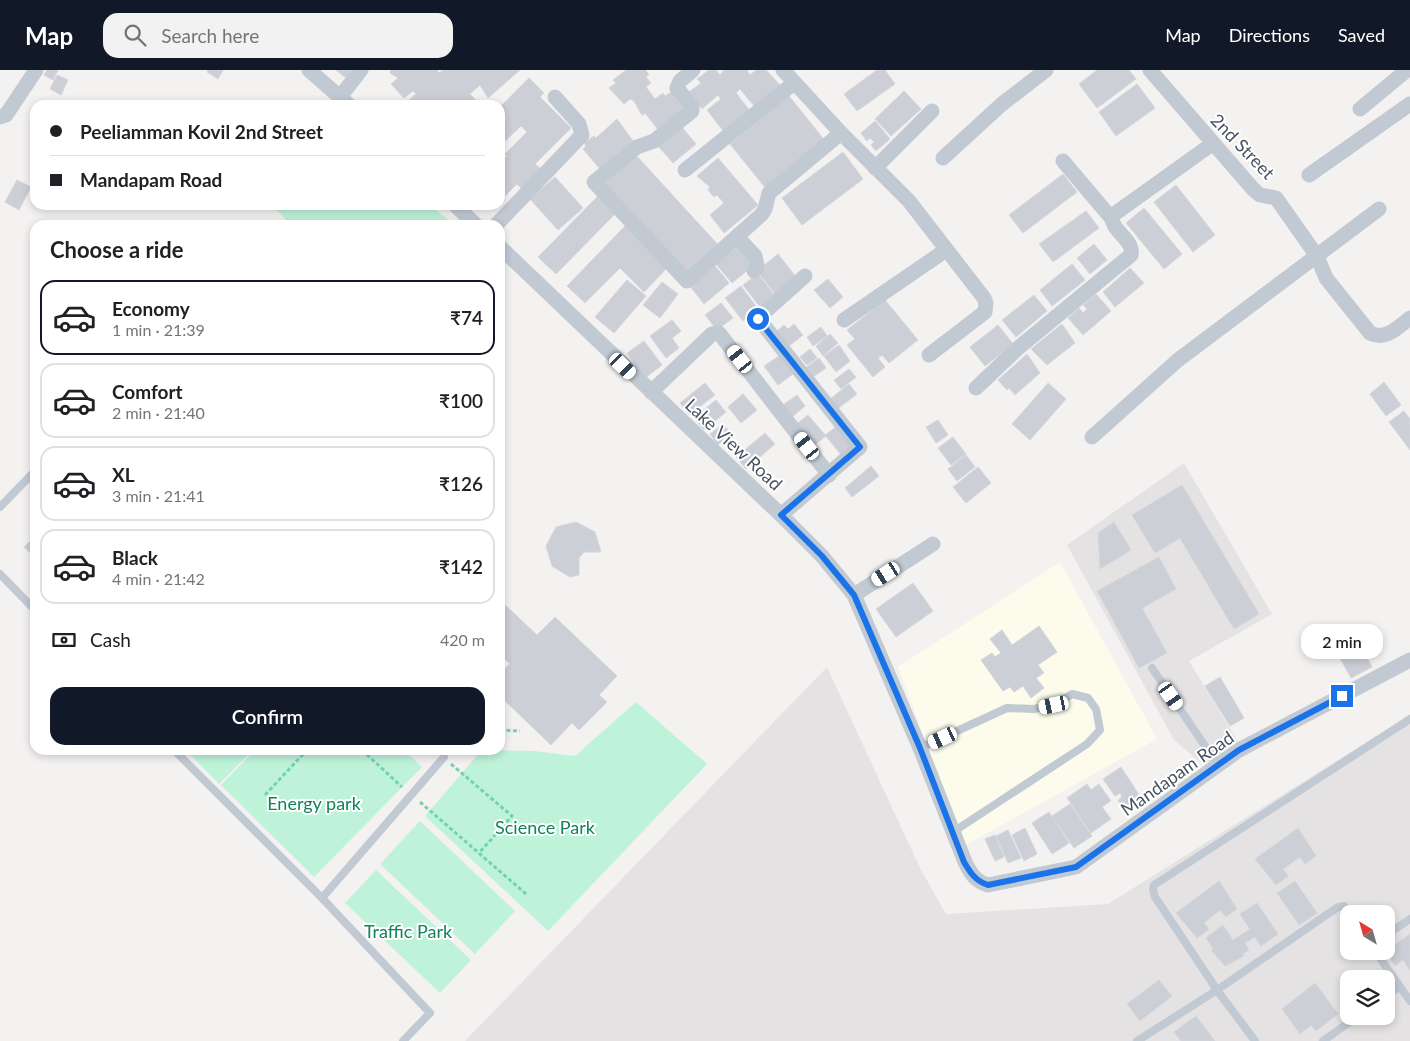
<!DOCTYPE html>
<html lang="en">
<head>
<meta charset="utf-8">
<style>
	body { margin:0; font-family:Lato,sans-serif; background:#f2f2f2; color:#202124; height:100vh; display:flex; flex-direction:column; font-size:19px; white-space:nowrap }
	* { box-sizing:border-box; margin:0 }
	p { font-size:16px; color:#757577 }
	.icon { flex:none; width:28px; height:28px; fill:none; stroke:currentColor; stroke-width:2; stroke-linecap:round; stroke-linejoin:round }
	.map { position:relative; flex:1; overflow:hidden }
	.sheet { position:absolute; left:30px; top:150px; width:475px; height:535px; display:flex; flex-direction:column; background:#fff; border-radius:15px; box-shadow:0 2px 8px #0003 }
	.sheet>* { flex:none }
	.guide { position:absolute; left:30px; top:30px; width:475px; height:110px; border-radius:15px; box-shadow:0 2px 8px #0003; display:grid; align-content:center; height:110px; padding:0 20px; background:#fff }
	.needle { width:32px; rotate:323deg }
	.buttons { position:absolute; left:1340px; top:835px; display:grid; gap:10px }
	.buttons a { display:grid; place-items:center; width:55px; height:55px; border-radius:10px; background:#fff; box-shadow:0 2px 8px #0003; font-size:25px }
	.end { position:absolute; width:22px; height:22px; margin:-11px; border:6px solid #1a73e8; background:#fff; box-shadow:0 0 0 2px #fff }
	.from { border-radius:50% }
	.bubble { position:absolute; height:35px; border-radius:15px; background:#fff; box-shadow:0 2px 8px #0003; font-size:16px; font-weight:600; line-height:35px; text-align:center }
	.car { position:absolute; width:15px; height:30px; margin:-15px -8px; border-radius:6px; box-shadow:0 0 4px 1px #0007; background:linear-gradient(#fff 24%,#345 0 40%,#fff 0 76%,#345 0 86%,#fff 0) }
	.guide b { display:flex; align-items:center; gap:18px; height:48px; font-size:19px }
	.guide b+b { border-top:1px solid #e0e0e0 }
	.guide i { width:12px; height:12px; background:#202124 }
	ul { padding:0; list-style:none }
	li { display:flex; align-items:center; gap:15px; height:75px; margin:0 10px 8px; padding:0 10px; border:2px solid #e0e0e0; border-radius:15px }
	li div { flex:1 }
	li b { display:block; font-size:19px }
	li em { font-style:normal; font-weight:600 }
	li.current { border-color:#111827 }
	li>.icon { width:45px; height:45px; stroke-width:1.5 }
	h2 { padding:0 20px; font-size:22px; line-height:60px }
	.pay { display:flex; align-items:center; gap:12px; height:55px; padding:0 20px; font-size:19px }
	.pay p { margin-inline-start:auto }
	.action { display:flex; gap:10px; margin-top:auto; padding:10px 20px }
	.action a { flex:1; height:58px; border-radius:15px; background:#111827; color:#fff; font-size:20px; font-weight:600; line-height:58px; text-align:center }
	header { display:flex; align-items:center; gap:30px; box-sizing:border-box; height:70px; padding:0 25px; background:#111827; color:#fff }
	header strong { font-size:24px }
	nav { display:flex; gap:28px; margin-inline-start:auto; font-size:18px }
	.search { width:350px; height:45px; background:#f2f2f2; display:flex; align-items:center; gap:12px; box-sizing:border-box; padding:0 18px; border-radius:15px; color:#757577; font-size:19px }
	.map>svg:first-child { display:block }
	.commercial { fill:#fdfbeb }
	.education { fill:#e5e2e3; fill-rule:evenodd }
	.green { fill:#bef3da }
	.building { fill:#cdcfd7; stroke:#d5d6dd }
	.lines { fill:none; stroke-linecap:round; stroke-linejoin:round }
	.path { stroke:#73d3b1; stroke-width:3; stroke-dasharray:4 2.5; stroke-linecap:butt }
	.lane { stroke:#c1c9d3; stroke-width:8 }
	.street { stroke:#c1c9d3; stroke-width:15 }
	.route { stroke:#1a73e8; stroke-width:6 }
	.labels { text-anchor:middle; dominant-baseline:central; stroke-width:4; stroke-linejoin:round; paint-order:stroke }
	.street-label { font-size:18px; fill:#475160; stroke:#fff }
	.park-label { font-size:18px; fill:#118259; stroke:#fff }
</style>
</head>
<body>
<header>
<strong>Map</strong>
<div class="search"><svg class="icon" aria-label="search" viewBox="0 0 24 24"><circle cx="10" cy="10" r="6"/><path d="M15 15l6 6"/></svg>Search here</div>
<nav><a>Map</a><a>Directions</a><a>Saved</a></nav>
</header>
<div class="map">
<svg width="1410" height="971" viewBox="0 0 1410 971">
	<rect width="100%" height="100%" fill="#f4f1f1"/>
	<!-- commercial -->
	<path class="commercial" d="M1060 492 1157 669 964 776 898 597Z"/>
	<!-- education -->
	<g class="education">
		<path d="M1184 393 1272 544 1189 591 1240 675 1206 697 1174 670 1067 475Z"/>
		<path d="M827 597 920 798 946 844 1108 834 1410 645V971H465ZM1349 844H1386V881H1349ZM1349 909H1386V946H1349Z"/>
	</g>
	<!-- green -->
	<g class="green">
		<path d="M272 135H430L454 155H291Z"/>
		<path d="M636 632 707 694 548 861 425 746 482 680 534 681 575 686Z"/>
		<path d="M186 680H253L219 714Z"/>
		<path d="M255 680H404L422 697 314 807 221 715Z"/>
		<path d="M420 751 515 841 475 884 380 794Z"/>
		<path d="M376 800 471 890 440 923 345 833Z"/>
	</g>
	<!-- building -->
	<g class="building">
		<path d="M47 0H58L53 10 44 5Z"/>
		<path d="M208 0H223L218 9 207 2Z"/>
		<path d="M336 0H352L346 8Z"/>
		<path d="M391 0H437L439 3 443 0H520L488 28 480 15 470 24 480 35H403L416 24 413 21 404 28 391 14 398 8 390 3Z"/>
		<path d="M626 0H645L649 4 646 7 651 13 646 17 655 29 663 23 665 26 673 21 676 25 674 26 685 41 659 61 645 43 642 45 634 31 630 29 624 34 609 18 616 13 613 10Z"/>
		<path d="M709 0H716L720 5 724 0H749L747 1 750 5 756 0H766L781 16 755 37 740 19 736 23 750 41 724 62 707 40 721 29 718 25 702 39 689 22 701 13 697 9Z"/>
		<path d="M877 0H885L895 14 857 41 844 24Z"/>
		<path d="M1097 0H1129L1136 9 1097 38 1079 14Z"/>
		<path d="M57 5 68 10 61 25 50 19Z"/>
		<path d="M529 8 544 23 540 27 571 58 535 94 541 99 521 118 517 114 500 131V93L507 86 505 84 527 62 521 56 502 74 500 71V37Z"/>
		<path d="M1137 14 1155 38 1116 66 1099 42Z"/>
		<path d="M904 21 921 39 891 66 875 49Z"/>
		<path d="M789 26 826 72 767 120 730 74Z"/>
		<path d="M617 49 633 71 623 83 621 80 600 99 583 79 586 76 584 73 594 66 596 68Z"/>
		<path d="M875 51 890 69 876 81 871 75 874 72 870 68 867 71 861 63Z"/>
		<path d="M681 56 696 74 673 93 658 76Z"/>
		<path d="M843 82 863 109 802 155 782 128Z"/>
		<path d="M634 83 720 177 689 206 602 112Z"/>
		<path d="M718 88 758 135 724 163 710 145 724 133 717 125 714 127 708 120 710 117 697 106Z"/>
		<path d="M1063 104 1077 122 1023 163 1009 145Z"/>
		<path d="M555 107 583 138 558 160 530 129Z"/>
		<path d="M17 110 31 117 19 140 5 132Z"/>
		<path d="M1176 115 1215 165 1193 182 1154 132Z"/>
		<path d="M598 126 616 143 556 204 538 187Z"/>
		<path d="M1144 138 1182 184 1164 199 1126 153Z"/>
		<path d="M1086 141 1099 158 1053 192 1039 174Z"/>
		<path d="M626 155 669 196 644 222 620 198 585 233 567 216Z"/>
		<path d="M1094 174 1107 190 1090 204 1077 188Z"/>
		<path d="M739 175 755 194 732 213 716 194Z"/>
		<path d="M778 184 796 207 775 224 757 201Z"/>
		<path d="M1072 194 1085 210 1052 236 1040 220Z"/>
		<path d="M715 196 729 213 704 234 690 216Z"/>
		<path d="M1130 198 1144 213 1115 237 1103 222Z"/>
		<path d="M758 204 775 226 760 237 743 215Z"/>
		<path d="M828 209 843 227 830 238 814 220Z"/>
		<path d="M627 210 646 226 614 263 595 247Z"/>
		<path d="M662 212 678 224 660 248 643 235Z"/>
		<path d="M741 216 758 239 743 251 725 228Z"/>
		<path d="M1096 224 1111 241 1083 265 1068 248 1079 238 1083 243 1087 239 1083 235Z"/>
		<path d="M1034 225 1047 241 1016 267 1002 250Z"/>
		<path d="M885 230 918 270 889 293 882 285 878 288 885 297 873 307 847 275 855 269 847 260Z"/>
		<path d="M721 233 733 248 717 260 705 245Z"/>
		<path d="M672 250 681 261 672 268 679 278 666 288 650 266Z"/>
		<path d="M794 254 803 265 789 276 777 261 784 255 788 259Z"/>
		<path d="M1062 254 1075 273 1047 295 1031 279Z"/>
		<path d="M998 255 1013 274 985 296 970 277Z"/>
		<path d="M821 257 827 266 813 276 807 267Z"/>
		<path d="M830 264 838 273 823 286 816 276Z"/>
		<path d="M644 271 662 295 645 308 627 283Z"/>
		<path d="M839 275 850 291 836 302 824 286Z"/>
		<path d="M810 279 817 288 807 295 800 287Z"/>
		<path d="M1027 284 1040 303 1015 325 1009 318 1007 320 998 310Z"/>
		<path d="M779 286 793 304 778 315 764 296Z"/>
		<path d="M819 288 826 298 811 308 804 299Z"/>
		<path d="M849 299 856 307 841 319 834 310Z"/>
		<path d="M1384 312 1401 335 1386 346 1370 324Z"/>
		<path d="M705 313 715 325 689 345 680 333Z"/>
		<path d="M1048 313 1066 329 1030 370 1012 354Z"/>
		<path d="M849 314 857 324 836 340 829 330Z"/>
		<path d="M743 324 757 340 741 353 728 337Z"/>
		<path d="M797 325 805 336 792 347 783 335Z"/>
		<path d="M716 330 726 342 704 360 694 348Z"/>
		<path d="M1404 341 1410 349V380L1389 352Z"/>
		<path d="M808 345 826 366 812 377 795 355Z"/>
		<path d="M938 350 948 365 936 373 926 357Z"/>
		<path d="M723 354 731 364 718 375 710 364Z"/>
		<path d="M836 357 852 378 842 386 825 365Z"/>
		<path d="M765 363 775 374 746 399 736 387Z"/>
		<path d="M953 367 966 384 951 395 938 378Z"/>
		<path d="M966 385 975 397 957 411 948 399Z"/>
		<path d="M871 396 879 406 852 427 845 418Z"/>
		<path d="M978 397 991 413 966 433 953 417Z"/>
		<path d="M1182 415 1259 544 1234 559 1180 468 1155 483 1132 445Z"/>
		<path d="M576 452 595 462 601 482H584L579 488V505L570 507 552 496 546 476 556 457Z"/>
		<path d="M1114 452 1131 480 1100 499 1098 463Z"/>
		<path d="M35 466V487L24 477Z"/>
		<path d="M1159 487 1176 519 1142 538 1167 583 1139 598 1097 521Z"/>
		<path d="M913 513 933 541 896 567 876 539Z"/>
		<path d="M500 530 537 565 555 547 617 606 599 625 607 632 579 660 572 653 551 675 500 626V603L510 594 500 584Z"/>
		<path d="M1039 556 1057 582 1038 595 1044 603 1036 608 1044 618 1031 628 1023 616 1014 622 1010 617 1003 621 981 590 992 583 995 587 1001 583 990 569 1002 560 1012 575Z"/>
		<path d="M1361 576 1372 597 1351 608 1340 588Z"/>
		<path d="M1220 607 1244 648 1230 656 1205 616Z"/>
		<path d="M1121 697 1143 731 1131 740 1128 735 1123 738 1118 730 1122 727 1120 723 1115 726 1103 709Z"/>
		<path d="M1087 714 1091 720 1099 714 1111 731 1102 737 1111 749 1091 763 1067 728Z"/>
		<path d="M1070 734 1092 766 1074 778 1052 746Z"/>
		<path d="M1049 742 1069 773 1052 784 1032 753Z"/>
		<path d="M1025 758 1037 784 1024 791 1012 765Z"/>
		<path d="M1298 758 1316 786 1305 794 1300 787 1283 799 1288 806 1276 815 1255 789Z"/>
		<path d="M1008 760 1021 788 1008 793 996 766Z"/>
		<path d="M995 765 1004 787 995 791 985 769Z"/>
		<path d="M1219 811 1237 839 1226 847 1220 840 1204 853 1209 859 1197 868 1176 843Z"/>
		<path d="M1295 811 1317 843 1299 855 1277 823Z"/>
		<path d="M1257 833 1278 864 1261 876 1255 867 1245 873 1249 880 1243 884 1244 886 1225 896 1211 880 1213 879 1206 868 1223 855 1233 870 1250 859 1240 844Z"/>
		<path d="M1410 864V900L1403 890 1395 896 1386 881Z"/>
		<path d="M1159 910 1172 926 1140 951 1127 934Z"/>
		<path d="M1315 913 1338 944 1316 961 1311 955 1300 964 1282 939Z"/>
		<path d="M1196 946 1215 971H1181L1174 962Z"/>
	</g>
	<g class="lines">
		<!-- path -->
		<g class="path">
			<path d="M500 660 520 661"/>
			<path d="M362 680 402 717"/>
			<path d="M451 694 512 746 479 783"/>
			<path d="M265 725 307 680"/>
			<path d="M420 732 526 824"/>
		</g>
		<!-- lane -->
		<g class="lane">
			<path d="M0 437 35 401"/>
			<path d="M0 504 35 540"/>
			<path d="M1152 598 1218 695"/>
			<path d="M920 678 1007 638 1034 639 1054 635 1072 624 1088 628 1096 639 1100 660 1087 674 953 762"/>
			<path d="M174 680 322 828 430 943 403 971"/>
			<path d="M322 828 444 687"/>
			<path d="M1386 865 1410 849"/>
			<path d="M1375 881 1410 931"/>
			<path d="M1386 926 1399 917"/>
			<path d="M1137 971 1217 920 1338 837 1344 836 1350 844"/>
			<path d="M1255 971 1217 920 1155 827 1153 819 1154 815 1410 649"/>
			<path d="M1323 971 1358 946"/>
		</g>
		<!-- street -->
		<g class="street">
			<path d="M309 0 349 35"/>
			<path d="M693 0 680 11 677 18 692 37V41L654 71 637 77 594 112 687 211 762 144 765 139 769 123 841 63"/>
			<path d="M783 0 841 63 909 131 984 228 986 233 985 242 929 285"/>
			<path d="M1150 0 1253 119 1260 125 1276 128 1317 186 1326 208 1370 263C1386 271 1398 257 1410 248"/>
			<path d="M340 27 361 0"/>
			<path d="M1360 39 1407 0"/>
			<path d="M0 47 6 45 36 0"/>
			<path d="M943 88 1002 34 1046 0"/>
			<path d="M1063 91 1112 149"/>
			<path d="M875 98 932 41"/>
			<path d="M685 100 794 13"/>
			<path d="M1309 105 1410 34"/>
			<path d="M455 135 476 155"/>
			<path d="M496 155 582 65 579 54 555 27"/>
			<path d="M737 167 755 186 757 196 754 201"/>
			<path d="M500 177 781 445 822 486 854 525 920 678 965 792C971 804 975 811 988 815L1076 797 1239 680 1410 590"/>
			<path d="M844 250 946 180"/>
			<path d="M976 318 1017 279 1131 185C1135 169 1108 160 1113 145L1212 74"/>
			<path d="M651 322 712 264 719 263 829 405"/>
			<path d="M1092 367 1178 290 1379 139"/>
			<path d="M781 445 860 377 758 248 805 206"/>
			<path d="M854 525 933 474"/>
		</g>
	</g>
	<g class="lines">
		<!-- route -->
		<path class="route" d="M758 249 860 377 781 445 822 486 854 525 920 678 964 792C971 804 976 811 988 815L1076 797 1239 680 1342 626"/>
	</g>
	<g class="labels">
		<!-- street labels -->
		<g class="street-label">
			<text transform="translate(1243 76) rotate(46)">2nd Street</text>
			<text transform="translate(734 374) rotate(43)">Lake View Road</text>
			<text transform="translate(1177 703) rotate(-35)">Mandapam Road</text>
		</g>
		<!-- park labels -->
		<g class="park-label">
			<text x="314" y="733">Energy park</text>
			<text x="545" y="757">Science Park</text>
			<text x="408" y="861">Traffic Park</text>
		</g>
	</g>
</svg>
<div class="buttons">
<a><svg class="needle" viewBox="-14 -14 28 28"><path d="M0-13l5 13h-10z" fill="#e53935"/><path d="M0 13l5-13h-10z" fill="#757577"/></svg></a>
<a><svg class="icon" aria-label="layers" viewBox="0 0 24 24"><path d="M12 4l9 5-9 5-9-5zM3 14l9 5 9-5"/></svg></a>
</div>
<i class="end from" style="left:758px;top:249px"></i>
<i class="end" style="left:1342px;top:626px"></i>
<div class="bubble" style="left:1301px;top:554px;width:82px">2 min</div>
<i class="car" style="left:740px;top:289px;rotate:322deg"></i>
<i class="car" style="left:623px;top:296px;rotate:134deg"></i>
<i class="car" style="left:807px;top:376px;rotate:323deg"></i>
<i class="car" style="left:886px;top:504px;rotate:237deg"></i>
<i class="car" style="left:1171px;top:626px;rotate:145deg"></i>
<i class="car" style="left:1054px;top:635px;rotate:258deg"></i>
<i class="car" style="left:943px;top:668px;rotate:245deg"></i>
<div class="guide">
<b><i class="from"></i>Peeliamman Kovil 2nd Street</b>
<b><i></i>Mandapam Road</b>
</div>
<section class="sheet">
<h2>Choose a ride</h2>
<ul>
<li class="current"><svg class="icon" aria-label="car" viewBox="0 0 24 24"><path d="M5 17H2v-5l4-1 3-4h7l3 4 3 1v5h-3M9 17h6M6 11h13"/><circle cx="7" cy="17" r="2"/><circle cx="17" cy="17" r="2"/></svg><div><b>Economy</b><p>1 min · 21:39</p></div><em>₹74</em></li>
<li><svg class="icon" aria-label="car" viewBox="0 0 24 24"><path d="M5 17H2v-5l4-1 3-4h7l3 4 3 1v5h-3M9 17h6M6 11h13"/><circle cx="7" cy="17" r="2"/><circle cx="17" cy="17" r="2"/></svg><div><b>Comfort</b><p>2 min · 21:40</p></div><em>₹100</em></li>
<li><svg class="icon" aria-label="car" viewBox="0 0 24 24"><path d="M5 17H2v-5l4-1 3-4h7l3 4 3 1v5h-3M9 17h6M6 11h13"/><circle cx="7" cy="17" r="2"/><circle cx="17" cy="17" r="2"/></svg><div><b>XL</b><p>3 min · 21:41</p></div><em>₹126</em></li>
<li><svg class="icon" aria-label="car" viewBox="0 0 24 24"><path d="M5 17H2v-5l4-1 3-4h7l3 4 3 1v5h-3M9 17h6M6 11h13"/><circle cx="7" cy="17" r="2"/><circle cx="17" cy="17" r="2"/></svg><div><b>Black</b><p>4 min · 21:42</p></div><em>₹142</em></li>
</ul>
<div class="pay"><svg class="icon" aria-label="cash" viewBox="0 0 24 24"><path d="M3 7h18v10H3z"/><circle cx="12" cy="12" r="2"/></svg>Cash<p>420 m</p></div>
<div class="action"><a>Confirm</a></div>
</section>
</div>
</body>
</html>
